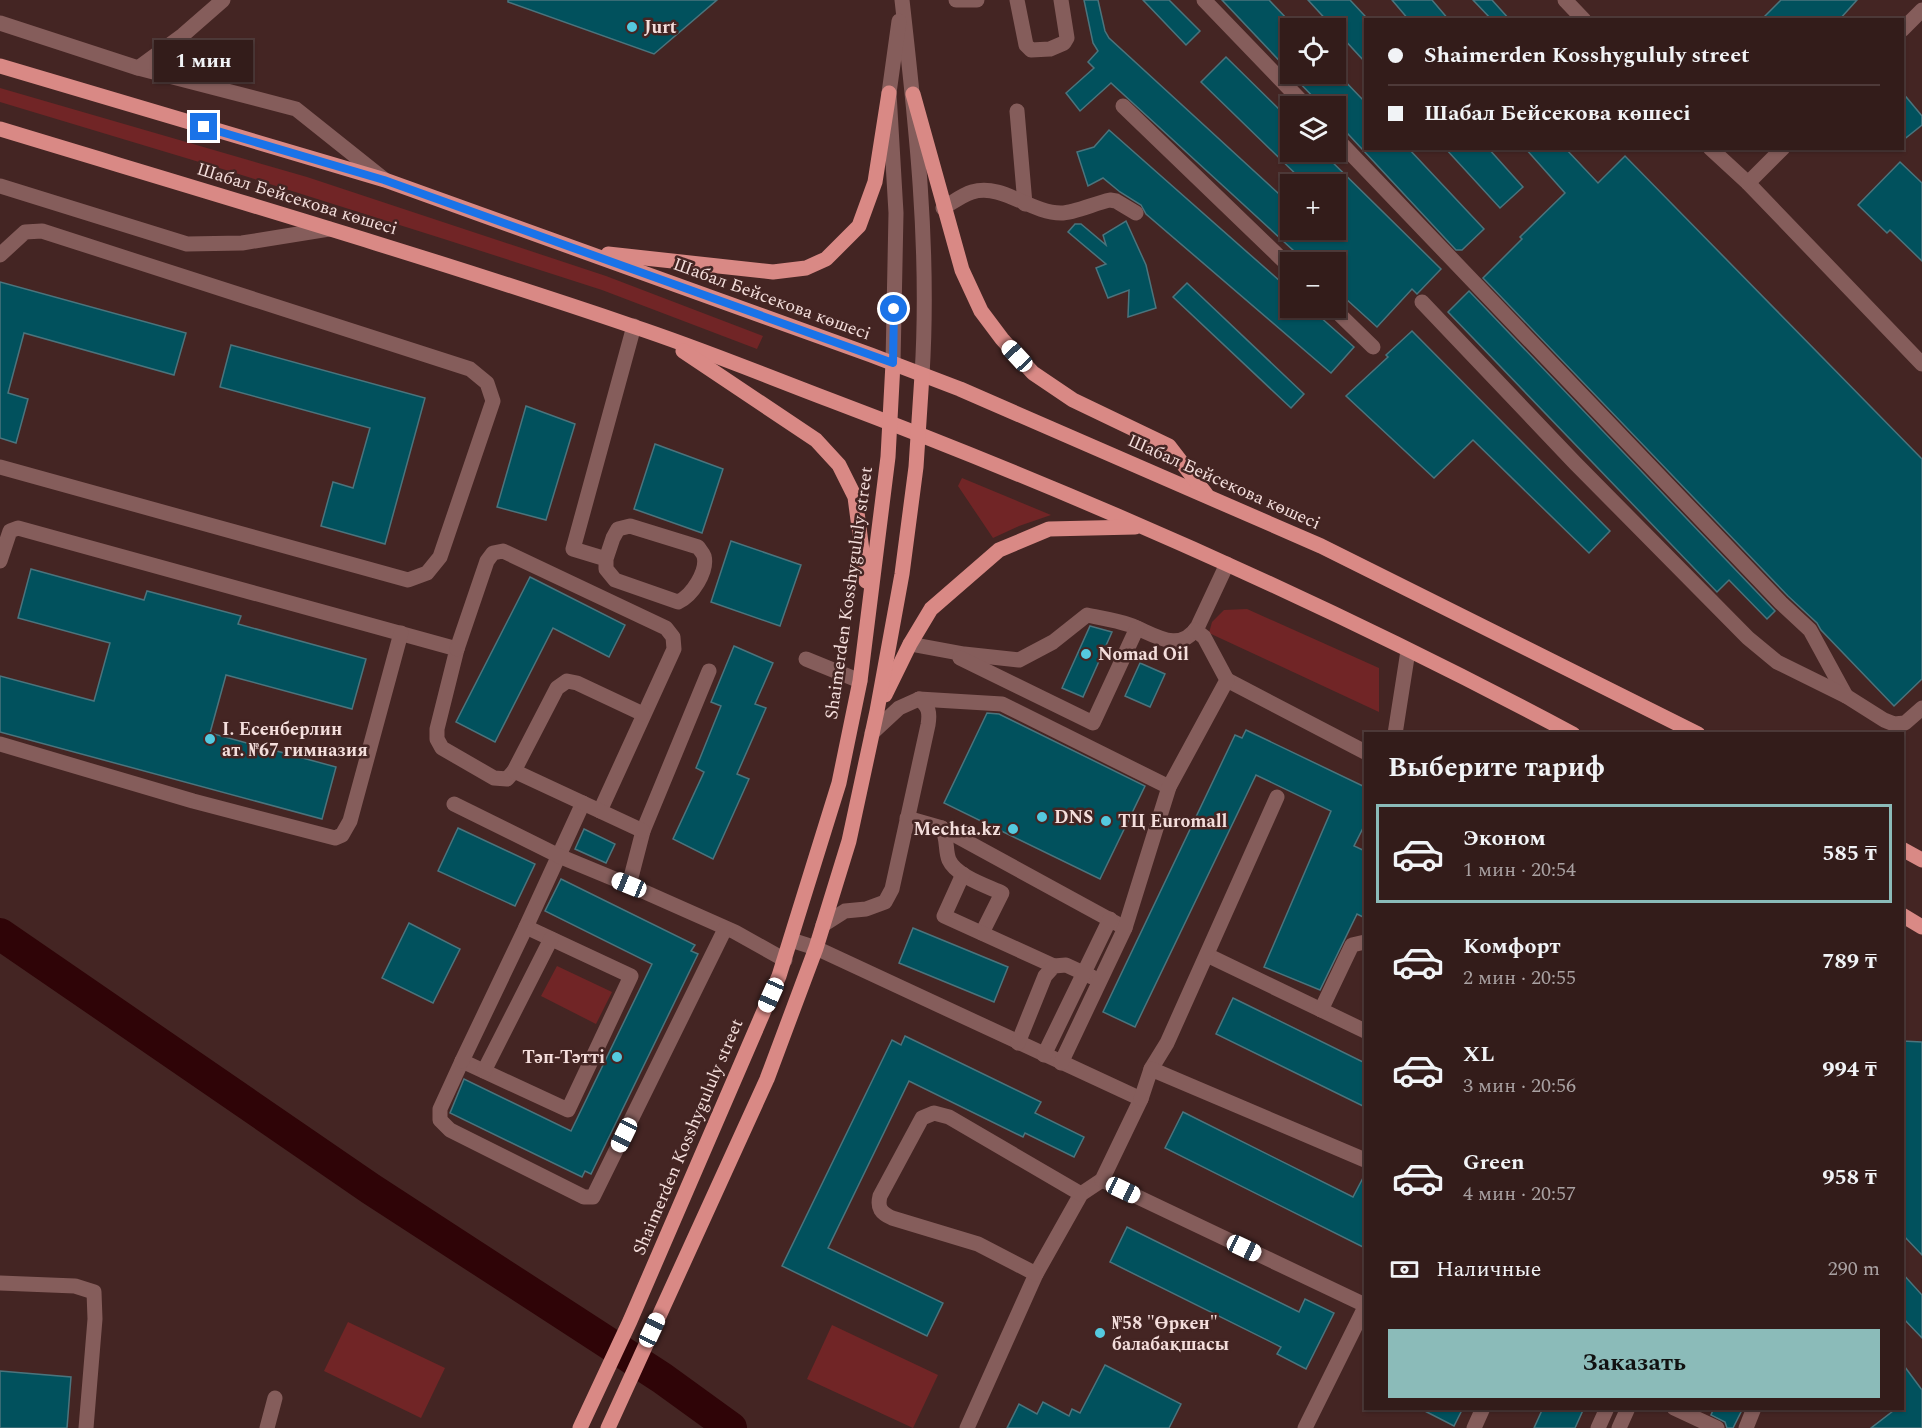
<!DOCTYPE html>
<html lang="ru">
<head>
<meta charset="utf-8">
<style>
	body { margin:0; font-family:Spectral,serif; background:#3e2927; color:#f1f3f6; height:100vh; display:flex; flex-direction:column; font-size:22px; white-space:nowrap }
	* { box-sizing:border-box; margin:0 }
	p { font-size:20px; color:#a9a1a2 }
	.icon { flex:none; width:33px; height:33px; fill:none; stroke:currentColor; stroke-width:2; stroke-linecap:round; stroke-linejoin:round }
	.map { position:relative; flex:1; overflow:hidden }
	.side { position:absolute; left:1364px; top:732px; width:540px; height:678px; display:flex; flex-direction:column; background:#331c1a; border-radius:0px; box-shadow:0 2px 4px #0004,0 0 0 2px #4e3a39 }
	.side>* { flex:none }
	.hud { position:absolute; left:1364px; top:18px; width:540px; height:132px; border-radius:0px; box-shadow:0 2px 4px #0004,0 0 0 2px #4e3a39; display:grid; align-content:center; height:132px; padding:0 24px; background:#331c1a }
	.fabs { position:absolute; left:1280px; top:18px; display:grid; gap:12px }
	.fabs a { display:grid; place-items:center; width:66px; height:66px; border-radius:0px; background:#331c1a; box-shadow:0 2px 4px #0004,0 0 0 2px #4e3a39; font-size:30px }
	.end { position:absolute; width:27px; height:27px; margin:-14px; border:8px solid #1a73e8; background:#fff; box-shadow:0 0 0 3px #fff }
	.from { border-radius:50% }
	.bubble { position:absolute; height:42px; border-radius:0px; background:#331c1a; box-shadow:0 2px 4px #0004,0 0 0 2px #4e3a39; font-size:20px; font-weight:700; line-height:42px; text-align:center }
	.car { position:absolute; width:18px; height:36px; margin:-18px -9px; border-radius:8px; box-shadow:0 0 4px 2px #0007; background:linear-gradient(#fff 24%,#345 0 40%,#fff 0 76%,#345 0 86%,#fff 0) }
	.hud b { display:flex; align-items:center; gap:21px; height:57px; font-size:22px }
	.hud b+b { border-top:2px solid #4e3a39 }
	.hud i { width:15px; height:15px; background:#f1f3f6 }
	ul { padding:0; list-style:none }
	li { display:flex; align-items:center; gap:18px; height:99px; margin:0 12px 9px; padding:0 12px; border:3px solid transparent; border-radius:0px }
	li div { flex:1 }
	li b { display:block; font-size:22px }
	li em { font-style:normal; font-weight:700 }
	li.current { border-color:#8bbbb9 }
	li>.icon { width:54px; height:54px; stroke-width:1.5 }
	h2 { padding:0 24px; font-size:27px; line-height:72px }
	.pay { display:flex; align-items:center; gap:15px; height:66px; padding:0 24px; font-size:22px }
	.pay p { margin-inline-start:auto }
	.cta { display:flex; gap:12px; margin-top:auto; padding:12px 24px }
	.cta a { flex:1; height:69px; border-radius:0px; background:#8bbbb9; color:#111; font-size:24px; font-weight:700; line-height:69px; text-align:center }
	.map>svg:first-child { display:block }
	.green { fill:#712526 }
	.lines { fill:none; stroke-linecap:round; stroke-linejoin:round }
	.river { stroke:#2f0407; stroke-width:32 }
	.building { fill:#01515d; stroke:#4b747d; stroke-width:1.5 }
	.minor { stroke:#855d5b; stroke-width:15 }
	.major { stroke:#d98985; stroke-width:15 }
	.route { stroke:#1a73e8; stroke-width:8 }
	.poi-dot { fill:#55cadf; stroke:#442523; stroke-width:2 }
	.labels { text-anchor:middle; dominant-baseline:central; stroke-width:5; stroke-linejoin:round; paint-order:stroke }
	.poi-label { font-size:18px; font-weight:bold; fill:#f4dedc; stroke:#442523; text-anchor:start }
	.street-label { font-size:18px; fill:#f4dedc; stroke:#442523 }
</style>
</head>
<body>
<div class="map">
<svg width="1922" height="1428" viewBox="0 0 1922 1428">
	<rect width="100%" height="100%" fill="#442523"/>
	<!-- green -->
	<g class="green">
		<path d="M0 88 307 177 606 276 763 336 757 349 602 290 447 240 229 171 0 102Z"/>
		<path d="M962 478 1051 515 1019 526 993 538 958 486Z"/>
		<path d="M1247 609 1379 668V712L1209 633 1212 622 1224 610Z"/>
		<path d="M557 966 612 992 596 1024 541 996Z"/>
		<path d="M348 1322 445 1368 421 1418 324 1371Z"/>
		<path d="M832 1325 938 1375 913 1428 807 1379Z"/>
	</g>
	<g class="lines">
		<!-- river -->
		<path class="river" d="M0 934 371 1189 662 1378 731 1428"/>
	</g>
	<!-- building -->
	<g class="building">
		<path d="M508 0H717L654 54 508 2Z"/>
		<path d="M1084 0H1098L1105 31 1109 38 1290 204V230H1318L1325 236 1332 230H1335V226L1341 219 1335 213V184H1306L1201 82 1226 57 1290 120V152H1322L1441 269 1417 294 1412 289 1377 327 1335 289V262H1306L1111 83 1080 111 1066 93 1094 68 1088 62 1098 51 1093 43Z"/>
		<path d="M1143 0H1169L1200 31 1186 45Z"/>
		<path d="M1222 0H1269L1290 22V72Z"/>
		<path d="M1308 0H1350L1365 16V62Z"/>
		<path d="M1392 0H1432L1449 20H1409Z"/>
		<path d="M1473 0H1492L1510 20H1492Z"/>
		<path d="M1781 0H1857L1839 20H1761Z"/>
		<path d="M1291 74H1338L1365 102V148H1408L1484 229 1462 250H1456L1335 120V106H1322Z"/>
		<path d="M1902 92 1922 116V125L1902 141Z"/>
		<path d="M1109 130 1290 290V308H1310L1354 347 1331 373 1146 214 1141 205 1120 192 1103 178 1088 186 1077 152 1094 147Z"/>
		<path d="M1445 148H1488L1523 187 1500 208Z"/>
		<path d="M1525 148H1565L1598 183 1625 156 1922 459V679L1894 706 1821 630 1817 623 1788 596 1483 278 1522 239 1520 237 1565 193Z"/>
		<path d="M1900 162 1922 183V261L1890 230 1887 233 1858 205Z"/>
		<path d="M1126 221 1146 265 1156 308 1128 317 1129 290 1108 298 1096 268 1106 264 1068 232 1075 224H1081L1106 245 1103 235Z"/>
		<path d="M0 282 186 333 174 375 24 333 8 393 28 399 16 443 0 438Z"/>
		<path d="M1187 283 1304 394 1291 408 1173 297Z"/>
		<path d="M1469 291 1775 611 1767 619 1729 580 1717 592 1448 312Z"/>
		<path d="M1412 331 1610 531 1589 553 1473 440 1434 478 1346 396 1388 357 1386 355Z"/>
		<path d="M231 345 425 398 385 544 321 526 333 482 353 488 370 428 220 387Z"/>
		<path d="M526 406 575 424 546 520 497 507Z"/>
		<path d="M655 444 723 469 702 533 634 509Z"/>
		<path d="M731 541 801 565 780 626 711 602Z"/>
		<path d="M31 569 144 600 147 591 241 616 238 624 366 659 352 709 226 675 210 733 336 767 322 819 0 732V676L94 701 110 643 18 618Z"/>
		<path d="M530 577 625 625 609 657 553 628 495 742 456 722Z"/>
		<path d="M1090 626 1112 632 1083 697 1062 688Z"/>
		<path d="M734 646 773 663 755 704 766 708 737 774 749 779 713 859 673 839 704 772 696 768 721 706 711 702Z"/>
		<path d="M1140 663 1165 674 1150 707 1125 696Z"/>
		<path d="M987 713 999 714 1145 786 1100 879 944 803Z"/>
		<path d="M1246 730 1365 787V824L1354 846 1365 851V918L1357 914 1320 990 1264 967 1331 811 1256 775 1135 1027 1103 1012 1235 735 1242 738Z"/>
		<path d="M458 828 535 864 515 906 438 871Z"/>
		<path d="M584 829 615 844 606 863 575 849Z"/>
		<path d="M561 879 695 945 691 951 698 954 591 1174 585 1171 582 1177 450 1113 464 1079 571 1131 652 964 545 911Z"/>
		<path d="M409 923 460 949 433 1003 382 978Z"/>
		<path d="M913 928 1008 967 994 1002 899 963Z"/>
		<path d="M1233 998 1365 1063V1107L1216 1034Z"/>
		<path d="M905 1036 1041 1102 1035 1113 1084 1137 1074 1157 1025 1133 1023 1137 909 1081 828 1248 943 1303 927 1336 782 1266 892 1040 901 1045Z"/>
		<path d="M1902 1041 1922 1042V1255L1902 1234Z"/>
		<path d="M1183 1112 1353 1197 1365 1174V1248L1165 1148Z"/>
		<path d="M1127 1227 1299 1312 1305 1299 1334 1313 1306 1369 1277 1354 1281 1347 1110 1262Z"/>
		<path d="M1902 1273 1922 1295V1338L1902 1317Z"/>
		<path d="M1902 1363 1922 1390V1428H1871L1897 1408H1902Z"/>
		<path d="M1105 1365 1181 1404 1169 1428H1007L1019 1404 1037 1414 1043 1402 1069 1416 1072 1409 1080 1413Z"/>
		<path d="M0 1371 71 1377 67 1428H0Z"/>
		<path d="M1419 1408H1463L1454 1426Z"/>
		<path d="M1543 1408H1584L1575 1428H1534Z"/>
		<path d="M1714 1408H1743L1733 1428H1727L1725 1422 1711 1415Z"/>
	</g>
	<g class="lines">
		<!-- minor -->
		<g class="minor">
			<path d="M902 0C916 124 930 249 922 375"/>
			<path d="M956 0H977"/>
			<path d="M1017 0 1026 45 1031 50 1050 49 1064 43 1067 38 1061 0"/>
			<path d="M1204 0 1306 106"/>
			<path d="M1565 0 1584 20"/>
			<path d="M0 23 138 68 296 109 385 180"/>
			<path d="M1902 30 1922 10"/>
			<path d="M138 68 183 35 223 0"/>
			<path d="M1123 106 1290 267"/>
			<path d="M1017 111 1025 204"/>
			<path d="M1335 137 1781 603 1810 630 1846 696"/>
			<path d="M1710 148 1748 183 1922 364"/>
			<path d="M1748 183 1783 148"/>
			<path d="M0 186 187 244 242 243 329 229"/>
			<path d="M943 208C952 203 962 195 972 192 1003 183 1030 213 1061 213 1075 213 1095 203 1110 200L1116 201 1136 213"/>
			<path d="M0 255 25 232 42 231 470 369 487 383 493 401 440 557 427 573 408 580 0 467"/>
			<path d="M1422 302 1575 463 1748 638 1777 662 1846 696 1884 720 1894 724 1905 723 1922 708"/>
			<path d="M1333 308 1373 347"/>
			<path d="M893 363 896 213 889 93 899 21"/>
			<path d="M606 559V569L615 580 678 602C692 596 708 571 704 556 703 553 700 550 698 547L630 526 618 529 613 538 606 559 573 549 634 326"/>
			<path d="M0 561 10 531 18 528 457 649 437 729V739L442 748 494 778 507 779 514 771"/>
			<path d="M910 644 964 654 1019 660 1053 642 1087 615C1101 618 1116 620 1130 625 1154 634 1179 655 1198 626L1227 564"/>
			<path d="M457 649 487 561 493 553 503 551 666 628 673 637 674 649 600 811"/>
			<path d="M960 658 1093 723 1137 628"/>
			<path d="M806 659 860 681"/>
			<path d="M709 671 643 831 629 885 735 932 785 960"/>
			<path d="M1227 680 1365 752"/>
			<path d="M872 733 899 708 919 699 1002 704 1169 787"/>
			<path d="M1395 734 1408 651"/>
			<path d="M0 744 193 801 335 838 342 835 350 821 401 633"/>
			<path d="M583 803 526 927 631 976 568 1110 462 1061 440 1109V1120L450 1130 584 1197H593L725 929"/>
			<path d="M454 804 559 856 629 885"/>
			<path d="M907 818 942 828C948 840 945 850 949 860 956 876 987 886 1002 893L982 933"/>
			<path d="M942 828 1125 928"/>
			<path d="M643 831 514 771 557 688 567 681 577 683 643 714"/>
			<path d="M963 874 944 916 1054 966"/>
			<path d="M823 925 845 911 866 909 885 902 892 889 928 725C930 713 929 706 919 699"/>
			<path d="M791 940 816 948 1141 1099 1102 1180 1081 1194 1036 1274 967 1428"/>
			<path d="M1207 955 1365 1031"/>
			<path d="M1321 1010 1352 945 1365 942"/>
			<path d="M1018 1043 1045 976 1054 966 1066 965 1092 977"/>
			<path d="M1044 1055 1110 919"/>
			<path d="M462 1061 526 927"/>
			<path d="M1061 1063 1125 928 1169 787 1227 680 1204 637 1195 630"/>
			<path d="M1151 1069 1167 1043 1277 797"/>
			<path d="M484 1071 551 939"/>
			<path d="M1141 1099 1151 1069 1365 1160"/>
			<path d="M1102 1180 1365 1305"/>
			<path d="M1036 1274 978 1244 892 1218C881 1213 877 1208 880 1196L922 1118 934 1113 949 1117 1081 1194"/>
			<path d="M0 1283 75 1286 94 1292 95 1319 86 1428"/>
			<path d="M1674 1408 1717 1428"/>
			<path d="M267 1428 275 1398"/>
			<path d="M1305 1428 1365 1307"/>
			<path d="M1474 1428 1483 1408"/>
			<path d="M1598 1428 1607 1408"/>
			<path d="M1619 1428 1628 1408"/>
			<path d="M1746 1428 1754 1408"/>
		</g>
		<!-- major -->
		<g class="major">
			<path d="M0 66 385 180 871 355 960 389 1321 546 1698 734"/>
			<path d="M913 94 962 270 981 311 1002 339 1033 373 1073 400 1169 446 1206 494"/>
			<path d="M0 129C211 193 423 255 632 326 699 348 764 375 830 400 1084 496 1333 606 1573 734"/>
			<path d="M608 254 773 272 806 268 826 259 859 226 875 182 889 93"/>
			<path d="M683 351 816 440 839 465 855 497 866 581"/>
			<path d="M885 695 910 644 931 609 999 550 1049 529 1135 527"/>
			<path d="M1902 849 1922 860"/>
			<path d="M1902 915 1922 927"/>
			<path d="M580 1428 630 1321 779 976 839 783 860 681 888 457 893 363"/>
			<path d="M608 1428 767 1079 816 948 849 841 877 711 902 574 916 467 922 375"/>
		</g>
	</g>
	<g class="lines">
		<!-- route -->
		<path class="route" d="M204 127 384 180 893 363 894 309"/>
	</g>
	<!-- markers -->
	<g class="poi-dot">
		<circle cx="632" cy="27" r="6"/>
		<circle cx="1086" cy="654" r="6"/>
		<circle cx="210" cy="739" r="6"/>
		<circle cx="1042" cy="817" r="6"/>
		<circle cx="1106" cy="821" r="6"/>
		<circle cx="1013" cy="829" r="6"/>
		<circle cx="617" cy="1057" r="6"/>
		<circle cx="1100" cy="1333" r="6"/>
	</g>
	<g class="labels">
		<!-- poi labels -->
		<g class="poi-label">
			<text x="644" y="27">Jurt</text>
			<text x="1098" y="654">Nomad Oil</text>
			<text x="222" y="729">І. Есенберлин<tspan x="222" dy="21">ат. №67 гимназия</tspan></text>
			<text x="1054" y="817">DNS</text>
			<text x="1118" y="821">ТЦ Euromall</text>
			<text x="1001" y="829" text-anchor="end">Mechta.kz</text>
			<text x="605" y="1057" text-anchor="end">Тәп-Тәтті</text>
			<text x="1112" y="1323">№58 "Өркен"<tspan x="1112" dy="21">балабақшасы</tspan></text>
		</g>
		<!-- street labels -->
		<g class="street-label">
			<text transform="translate(297 199) rotate(17)">Шабал Бейсекова көшесі</text>
			<text transform="translate(772 299) rotate(20)">Шабал Бейсекова көшесі</text>
			<text transform="translate(1224 482) rotate(24)">Шабал Бейсекова көшесі</text>
			<text transform="translate(849 593) rotate(-82)">Shaimerden Kosshygululy street</text>
			<text transform="translate(688 1137) rotate(-67)">Shaimerden Kosshygululy street</text>
		</g>
	</g>
</svg>
<div class="fabs">
<a><svg class="icon" aria-label="locate" viewBox="0 0 24 24"><circle cx="12" cy="12" r="6"/><path d="M12 2v4M12 18v4M2 12h4M18 12h4"/></svg></a>
<a><svg class="icon" aria-label="layers" viewBox="0 0 24 24"><path d="M12 4l9 5-9 5-9-5zM3 14l9 5 9-5"/></svg></a>
<a>+</a>
<a>−</a>
</div>
<i class="end from" style="left:894px;top:309px"></i>
<i class="end" style="left:204px;top:127px"></i>
<div class="bubble" style="left:154px;top:40px;width:99px">1 мин</div>
<i class="car" style="left:1017px;top:356px;rotate:317deg"></i>
<i class="car" style="left:629px;top:885px;rotate:292deg"></i>
<i class="car" style="left:771px;top:995px;rotate:204deg"></i>
<i class="car" style="left:624px;top:1135px;rotate:206deg"></i>
<i class="car" style="left:1123px;top:1190px;rotate:115deg"></i>
<i class="car" style="left:1244px;top:1248px;rotate:115deg"></i>
<i class="car" style="left:652px;top:1330px;rotate:25deg"></i>
<div class="hud">
<b><i class="from"></i>Shaimerden Kosshygululy street</b>
<b><i></i>Шабал Бейсекова көшесі</b>
</div>
<section class="side">
<h2>Выберите тариф</h2>
<ul>
<li class="current"><svg class="icon" aria-label="car" viewBox="0 0 24 24"><path d="M5 17H2v-5l4-1 3-4h7l3 4 3 1v5h-3M9 17h6M6 11h13"/><circle cx="7" cy="17" r="2"/><circle cx="17" cy="17" r="2"/></svg><div><b>Эконом</b><p>1 мин · 20:54</p></div><em>585 ₸</em></li>
<li><svg class="icon" aria-label="car" viewBox="0 0 24 24"><path d="M5 17H2v-5l4-1 3-4h7l3 4 3 1v5h-3M9 17h6M6 11h13"/><circle cx="7" cy="17" r="2"/><circle cx="17" cy="17" r="2"/></svg><div><b>Комфорт</b><p>2 мин · 20:55</p></div><em>789 ₸</em></li>
<li><svg class="icon" aria-label="car" viewBox="0 0 24 24"><path d="M5 17H2v-5l4-1 3-4h7l3 4 3 1v5h-3M9 17h6M6 11h13"/><circle cx="7" cy="17" r="2"/><circle cx="17" cy="17" r="2"/></svg><div><b>XL</b><p>3 мин · 20:56</p></div><em>994 ₸</em></li>
<li><svg class="icon" aria-label="car" viewBox="0 0 24 24"><path d="M5 17H2v-5l4-1 3-4h7l3 4 3 1v5h-3M9 17h6M6 11h13"/><circle cx="7" cy="17" r="2"/><circle cx="17" cy="17" r="2"/></svg><div><b>Green</b><p>4 мин · 20:57</p></div><em>958 ₸</em></li>
</ul>
<div class="pay"><svg class="icon" aria-label="cash" viewBox="0 0 24 24"><path d="M3 7h18v10H3z"/><circle cx="12" cy="12" r="2"/></svg>Наличные<p>290 m</p></div>
<div class="cta"><a>Заказать</a></div>
</section>
</div>
</body>
</html>
